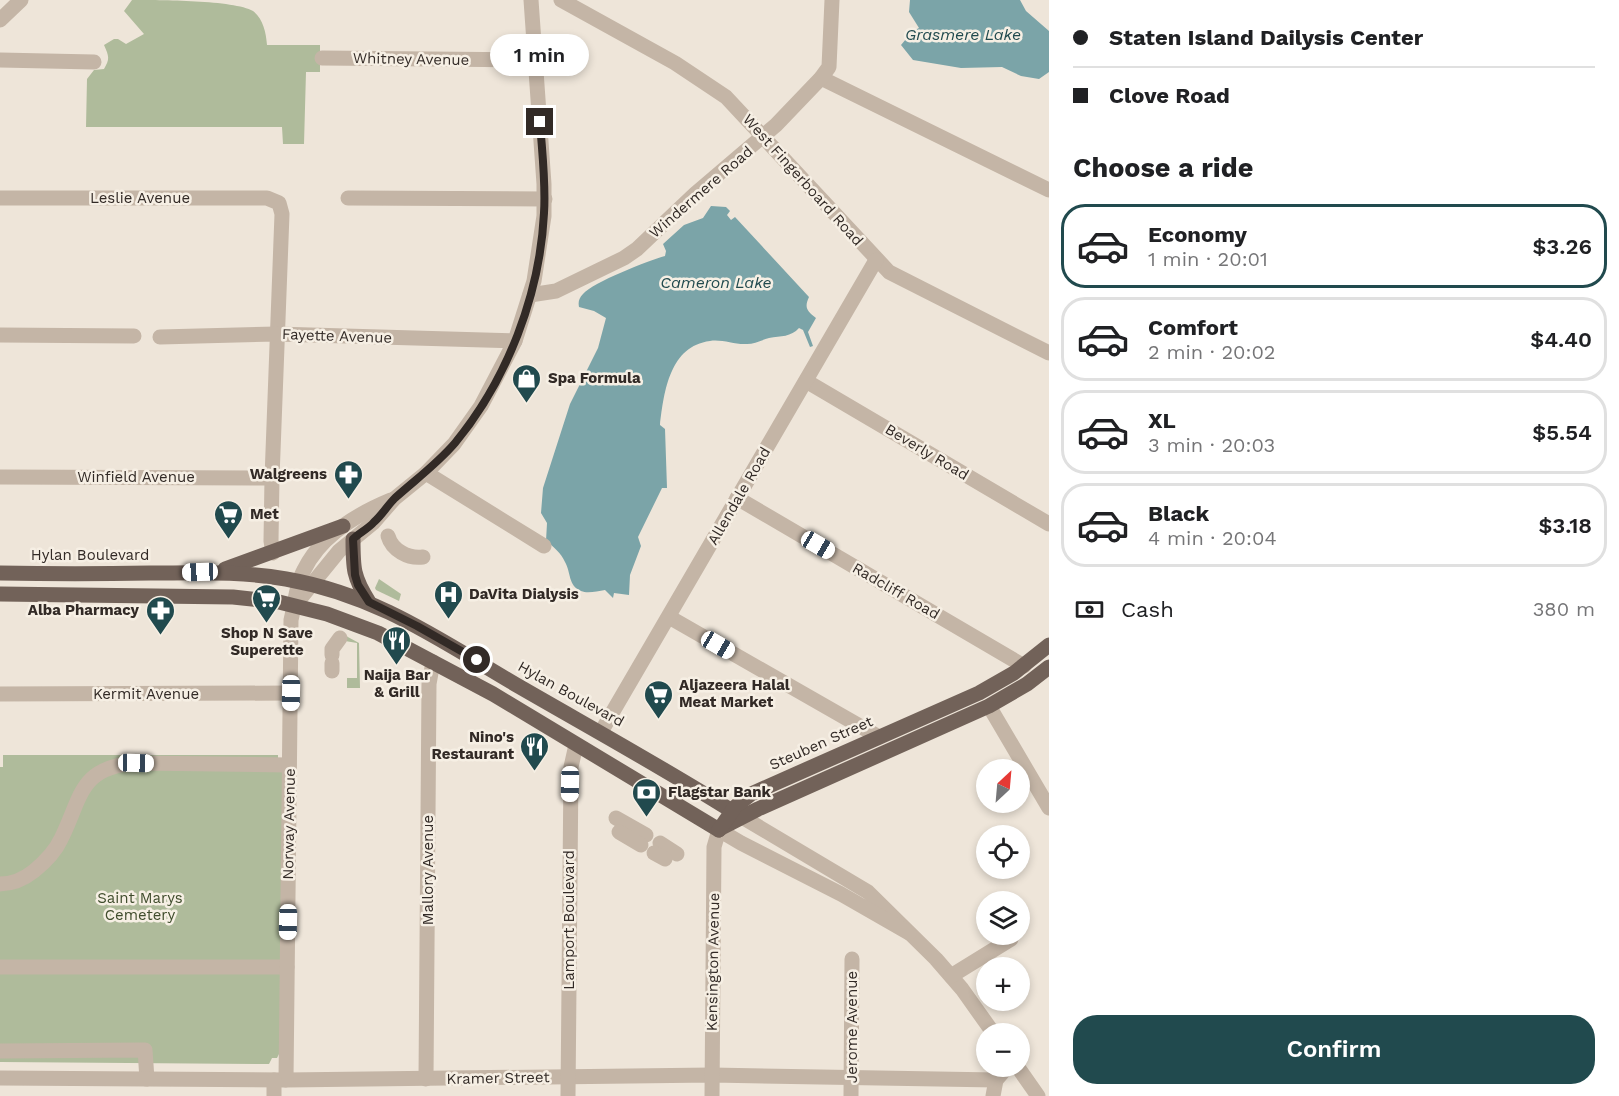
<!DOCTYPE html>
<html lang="en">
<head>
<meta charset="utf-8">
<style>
	body { margin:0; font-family:"Work Sans",sans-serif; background:#f2f2f2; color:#202124; height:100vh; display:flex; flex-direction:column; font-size:22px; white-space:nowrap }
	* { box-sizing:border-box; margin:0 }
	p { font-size:20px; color:#757577 }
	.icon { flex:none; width:33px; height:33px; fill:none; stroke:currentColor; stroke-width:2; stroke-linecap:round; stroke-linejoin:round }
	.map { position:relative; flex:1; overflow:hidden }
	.sheet { display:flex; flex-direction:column; background:#fff; width:570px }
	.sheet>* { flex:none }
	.guide { display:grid; align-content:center; height:132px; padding:0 24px; background:#fff }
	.needle { width:39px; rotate:26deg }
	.controls { position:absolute; left:976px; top:759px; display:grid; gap:12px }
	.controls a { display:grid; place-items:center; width:54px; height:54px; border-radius:50%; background:#fff; box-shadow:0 3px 9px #0003; font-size:30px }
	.end { position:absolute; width:27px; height:27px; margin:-14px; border:8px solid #322a26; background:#fff; box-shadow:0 0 0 3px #fff }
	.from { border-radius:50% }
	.bubble { position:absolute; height:42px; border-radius:21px; background:#fff; box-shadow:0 3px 9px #0003; font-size:20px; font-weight:600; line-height:42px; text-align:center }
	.car { position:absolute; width:18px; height:36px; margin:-18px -9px; border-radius:8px; box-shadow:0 0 4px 2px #0007; background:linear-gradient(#fff 24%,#345 0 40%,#fff 0 76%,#345 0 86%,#fff 0) }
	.guide b { display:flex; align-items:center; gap:21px; height:57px; font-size:22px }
	.guide b+b { border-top:2px solid #e0e0e0 }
	.guide i { width:15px; height:15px; background:#202124 }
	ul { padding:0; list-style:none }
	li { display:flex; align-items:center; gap:18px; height:84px; margin:0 12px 9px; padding:0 12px; border:3px solid #e0e0e0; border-radius:24px }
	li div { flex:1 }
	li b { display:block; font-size:22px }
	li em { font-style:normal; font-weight:600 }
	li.active { border-color:#214a4e }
	li>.icon { width:54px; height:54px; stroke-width:1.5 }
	h2 { padding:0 24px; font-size:27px; line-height:72px }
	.pay { display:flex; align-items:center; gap:15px; height:66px; padding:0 24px; font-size:22px }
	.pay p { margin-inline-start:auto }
	.primary-button { display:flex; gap:12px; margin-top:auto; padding:12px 24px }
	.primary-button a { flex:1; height:69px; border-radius:24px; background:#214a4e; color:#fff; font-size:24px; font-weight:600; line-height:69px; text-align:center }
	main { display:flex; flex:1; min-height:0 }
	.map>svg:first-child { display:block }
	.green { fill:#afbb9b }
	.water { fill:#7ba4a8 }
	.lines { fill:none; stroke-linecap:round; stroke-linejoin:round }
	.minor { stroke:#c4b5a6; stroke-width:15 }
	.major { stroke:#726259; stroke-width:15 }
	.route { stroke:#322a26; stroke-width:8 }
	.labels { text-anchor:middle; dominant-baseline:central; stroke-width:5; stroke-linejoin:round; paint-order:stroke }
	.street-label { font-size:15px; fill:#322a26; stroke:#f6efe4 }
	.poi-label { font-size:15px; font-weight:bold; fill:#322a26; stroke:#f6efe4; text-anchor:start }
	.park-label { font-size:15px; fill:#404d2d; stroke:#f6efe4 }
	.water-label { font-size:16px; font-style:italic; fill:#214a4e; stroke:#f6efe4 }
</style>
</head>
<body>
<main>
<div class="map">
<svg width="1049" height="1096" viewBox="0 0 1049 1096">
	<rect width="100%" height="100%" fill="#eee5d9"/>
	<!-- green -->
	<g class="green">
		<path d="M132 0C159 0 234 0 253 11 263 19 266 32 267 45H320V72H306L304 144H283L282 127H86L87 79 94 70 104 69C110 59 109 56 104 45L114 39H118L126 44 144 34 124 11Z"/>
		<path d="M379 579 401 594 399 601 376 590 375 588Z"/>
		<path d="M346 636 359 643 360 688H347V678H357V643L345 641Z"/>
		<path d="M3 755H278V767L284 768V973L279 1054 277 1058H272L269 1064 0 1062V767H3Z"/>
	</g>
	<!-- water -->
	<g class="water">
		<path d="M910 0H1020L1026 11 1049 31V72L1039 79 1021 76 1002 67 961 68 913 60 901 45 906 39 911 38 909 33 919 28 909 12Z"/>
		<path d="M711 206 726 207 730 211 727 215 731 220 735 217 809 297C804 308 807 311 816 318L808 332 813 346 810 347 803 330 799 328C791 337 781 336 769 338 762 340 754 344 747 344 735 345 722 339 710 341 670 346 664 391 660 425L665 429 667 488H662L638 537 641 546 630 575 629 595 614 593 613 598 605 590C597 591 588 594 581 591 568 586 571 572 565 562 561 553 554 547 546 541L547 523 541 513 543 488 570 404 598 348 606 318 594 311 579 307C578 302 579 298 583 294 593 282 648 261 665 256L666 251 663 244 684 225 703 218Z"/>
	</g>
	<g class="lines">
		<!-- minor -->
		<g class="minor">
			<path d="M561 0 675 63 726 97 889 272 1049 353"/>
			<path d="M0 20 21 0"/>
			<path d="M322 58 536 60"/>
			<path d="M0 60 94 62"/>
			<path d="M821 78 1049 190"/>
			<path d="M0 198H267L279 203 282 214 272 478 271 541 273 553"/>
			<path d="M348 198 545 199"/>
			<path d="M530 295 556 291 624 258 637 249 695 194 776 125 821 78 829 67 832 0"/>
			<path d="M0 335 134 336"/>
			<path d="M160 337 276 334 515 341"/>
			<path d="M806 381 1049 524"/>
			<path d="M426 473 544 546"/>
			<path d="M0 477 272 478"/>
			<path d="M737 498 1024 666"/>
			<path d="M388 536C392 550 408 559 423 557"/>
			<path d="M295 605 339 551 373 523 394 499 426 473 454 444 481 406 515 341 534 281 544 216V184L531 0"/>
			<path d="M669 617 879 737"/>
			<path d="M332 655V649L340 638"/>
			<path d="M332 671V663"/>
			<path d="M0 694 291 693"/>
			<path d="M989 706 1049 808"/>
			<path d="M601 732 876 260"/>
			<path d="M732 811 868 892 936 959 962 989 994 1034"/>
			<path d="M616 818 646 835"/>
			<path d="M619 832 641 845"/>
			<path d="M660 843 677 854"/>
			<path d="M654 853 665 859"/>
			<path d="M0 884C13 884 24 879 34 871 45 862 55 852 61 839 82 797 79 767 136 763L289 765"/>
			<path d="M0 967H287"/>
			<path d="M951 976 1011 939"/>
			<path d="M0 1051 145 1050 147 1079"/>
			<path d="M1017 1066 1038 1096"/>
			<path d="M0 1078 286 1080 712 1075 996 1080"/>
			<path d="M426 1079 429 684 433 662"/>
			<path d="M286 1080 291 620C295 604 296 584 304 570 321 535 357 514 391 500"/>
			<path d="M274 1096V1080"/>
			<path d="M568 1096 571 767 576 745"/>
			<path d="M712 1096 714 847 719 830 741 843 841 894 909 933"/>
			<path d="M851 1096 852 959"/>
			<path d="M993 1096 996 1080 1008 1066"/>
		</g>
		<!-- major -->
		<g class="major">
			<path d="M353 539C353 568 353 577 369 602"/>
			<path d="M225 569 343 526"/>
			<path d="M0 573C50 574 100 574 150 573 196 573 241 571 286 579 378 595 441 641 520 687 591 728 662 767 732 811"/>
			<path d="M0 594 233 597 279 602 327 614 378 633 493 694 719 830"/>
			<path d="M721 828 758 809 989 706 1027 684 1049 667"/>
			<path d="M719 830 735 807 751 794 979 693 1014 673 1049 645"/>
		</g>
	</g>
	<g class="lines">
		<!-- route -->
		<path class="route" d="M477 660 417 626 369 602 358 585 355 575 353 539C359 533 368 529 374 522 382 515 387 506 395 498 415 480 437 464 455 443 507 380 540 295 544 213 546 183 542 152 540 122"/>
	</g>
	<!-- icons -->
	<defs>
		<symbol id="shop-pin" viewBox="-11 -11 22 30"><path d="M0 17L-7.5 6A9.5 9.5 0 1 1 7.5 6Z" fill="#214a4e" stroke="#f6efe4"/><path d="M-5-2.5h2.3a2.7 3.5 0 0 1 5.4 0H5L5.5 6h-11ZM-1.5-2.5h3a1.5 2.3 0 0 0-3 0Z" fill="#fff"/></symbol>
		<symbol id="pharmacy-pin" viewBox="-11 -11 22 30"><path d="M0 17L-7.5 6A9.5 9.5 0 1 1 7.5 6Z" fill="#214a4e" stroke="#f6efe4"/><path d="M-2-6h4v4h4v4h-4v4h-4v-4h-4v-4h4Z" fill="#fff"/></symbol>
		<symbol id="supermarket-pin" viewBox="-11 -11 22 30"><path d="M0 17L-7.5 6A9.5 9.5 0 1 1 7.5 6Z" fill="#214a4e" stroke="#f6efe4"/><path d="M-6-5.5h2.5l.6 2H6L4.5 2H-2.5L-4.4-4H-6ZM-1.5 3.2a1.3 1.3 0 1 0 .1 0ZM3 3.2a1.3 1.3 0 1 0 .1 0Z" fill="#fff"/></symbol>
		<symbol id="hospital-pin" viewBox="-11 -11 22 30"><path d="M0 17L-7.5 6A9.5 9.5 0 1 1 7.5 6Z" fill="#214a4e" stroke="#f6efe4"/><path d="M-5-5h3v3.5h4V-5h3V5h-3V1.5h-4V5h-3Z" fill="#fff"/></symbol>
		<symbol id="restaurant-pin" viewBox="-11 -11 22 30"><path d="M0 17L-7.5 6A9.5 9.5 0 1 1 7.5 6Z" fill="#214a4e" stroke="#f6efe4"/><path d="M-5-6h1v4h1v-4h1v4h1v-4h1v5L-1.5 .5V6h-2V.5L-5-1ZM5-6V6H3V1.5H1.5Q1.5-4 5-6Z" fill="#fff"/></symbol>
		<symbol id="bank-pin" viewBox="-11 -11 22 30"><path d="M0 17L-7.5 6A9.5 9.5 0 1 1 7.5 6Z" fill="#214a4e" stroke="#f6efe4"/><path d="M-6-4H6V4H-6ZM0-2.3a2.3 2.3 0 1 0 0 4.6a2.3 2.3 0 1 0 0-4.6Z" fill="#fff"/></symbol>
	</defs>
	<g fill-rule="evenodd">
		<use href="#shop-pin" x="510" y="362" width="33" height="45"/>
		<use href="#pharmacy-pin" x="332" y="458" width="33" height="45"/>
		<use href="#supermarket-pin" x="212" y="498" width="33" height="45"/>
		<use href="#hospital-pin" x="432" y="578" width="33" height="45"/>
		<use href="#supermarket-pin" x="250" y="582" width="33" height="45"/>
		<use href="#pharmacy-pin" x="144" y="594" width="33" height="45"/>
		<use href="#restaurant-pin" x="380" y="624" width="33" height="45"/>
		<use href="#supermarket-pin" x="642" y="678" width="33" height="45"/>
		<use href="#restaurant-pin" x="518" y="730" width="33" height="45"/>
		<use href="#bank-pin" x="630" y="776" width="33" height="45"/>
	</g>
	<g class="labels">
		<!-- street labels -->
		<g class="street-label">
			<text transform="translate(411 59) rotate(1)">Whitney Avenue</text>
			<text transform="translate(803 180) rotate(48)">West Fingerboard Road</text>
			<text transform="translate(701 192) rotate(-41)">Windermere Road</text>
			<text x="140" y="198">Leslie Avenue</text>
			<text transform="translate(337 336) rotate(2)">Fayette Avenue</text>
			<text transform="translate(927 452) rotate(31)">Beverly Road</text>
			<text x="136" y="477">Winfield Avenue</text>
			<text transform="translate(739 496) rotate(-60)">Allendale Road</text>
			<text x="90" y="555">Hylan Boulevard</text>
			<text transform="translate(896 591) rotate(30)">Radcliff Road</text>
			<text x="146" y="694">Kermit Avenue</text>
			<text transform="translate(571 694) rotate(29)">Hylan Boulevard</text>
			<text transform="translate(821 743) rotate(-24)">Steuben Street</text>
			<text transform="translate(289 824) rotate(-89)">Norway Avenue</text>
			<text transform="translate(428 870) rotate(-90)">Mallory Avenue</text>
			<text transform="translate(569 920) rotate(-90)">Lamport Boulevard</text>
			<text transform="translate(713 962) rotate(-89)">Kensington Avenue</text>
			<text transform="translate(852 1027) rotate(-90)">Jerome Avenue</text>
			<text transform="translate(498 1078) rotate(-1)">Kramer Street</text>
		</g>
		<!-- poi labels -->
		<g class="poi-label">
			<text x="548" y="378">Spa Formula</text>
			<text x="327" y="474" text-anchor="end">Walgreens</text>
			<text x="250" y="514">Met</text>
			<text x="469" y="594">DaVita Dialysis</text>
			<text x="139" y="610" text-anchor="end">Alba Pharmacy</text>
			<text x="267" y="633" text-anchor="middle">Shop N Save<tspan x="267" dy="17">Superette</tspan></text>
			<text x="397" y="675" text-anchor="middle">Naija Bar<tspan x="397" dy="17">&amp; Grill</tspan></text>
			<text x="679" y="685">Aljazeera Halal<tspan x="679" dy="17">Meat Market</tspan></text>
			<text x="514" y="737" text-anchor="end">Nino's<tspan x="514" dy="17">Restaurant</tspan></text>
			<text x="668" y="792">Flagstar Bank</text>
		</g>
		<!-- park labels -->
		<g class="park-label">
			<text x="140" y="898">Saint Marys<tspan x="140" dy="17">Cemetery</tspan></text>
		</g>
		<!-- water labels -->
		<g class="water-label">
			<text x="963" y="34">Grasmere Lake</text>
			<text x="716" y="282">Cameron Lake</text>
		</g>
	</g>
</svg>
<div class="controls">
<a><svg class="needle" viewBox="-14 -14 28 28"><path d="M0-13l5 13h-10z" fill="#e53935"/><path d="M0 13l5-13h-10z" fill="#757577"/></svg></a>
<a><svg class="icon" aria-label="locate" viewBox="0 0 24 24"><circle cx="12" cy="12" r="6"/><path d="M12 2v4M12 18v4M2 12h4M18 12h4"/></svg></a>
<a><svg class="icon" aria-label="layers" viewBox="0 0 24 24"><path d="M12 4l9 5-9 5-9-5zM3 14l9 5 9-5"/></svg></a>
<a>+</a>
<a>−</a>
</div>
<i class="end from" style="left:477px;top:660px"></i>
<i class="end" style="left:540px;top:122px"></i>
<div class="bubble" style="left:490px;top:34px;width:99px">1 min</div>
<i class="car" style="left:818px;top:545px;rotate:120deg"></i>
<i class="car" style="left:200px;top:572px;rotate:268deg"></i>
<i class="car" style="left:718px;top:645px;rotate:120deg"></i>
<i class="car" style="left:291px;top:693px;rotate:181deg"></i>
<i class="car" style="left:136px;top:763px;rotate:91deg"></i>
<i class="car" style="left:570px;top:784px;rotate:181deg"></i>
<i class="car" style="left:288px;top:922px;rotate:181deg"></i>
</div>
<section class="sheet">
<div class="guide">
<b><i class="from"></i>Staten Island Dailysis Center</b>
<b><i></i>Clove Road</b>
</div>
<h2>Choose a ride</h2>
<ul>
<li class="active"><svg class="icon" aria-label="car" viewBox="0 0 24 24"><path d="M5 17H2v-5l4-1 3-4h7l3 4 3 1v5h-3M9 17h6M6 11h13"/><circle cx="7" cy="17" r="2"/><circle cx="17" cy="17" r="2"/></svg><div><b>Economy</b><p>1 min · 20:01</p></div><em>$3.26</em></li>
<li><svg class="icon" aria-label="car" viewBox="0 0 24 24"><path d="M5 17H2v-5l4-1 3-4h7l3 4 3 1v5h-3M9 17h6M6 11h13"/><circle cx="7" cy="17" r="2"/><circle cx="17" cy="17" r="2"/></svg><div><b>Comfort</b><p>2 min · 20:02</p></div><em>$4.40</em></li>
<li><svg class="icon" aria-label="car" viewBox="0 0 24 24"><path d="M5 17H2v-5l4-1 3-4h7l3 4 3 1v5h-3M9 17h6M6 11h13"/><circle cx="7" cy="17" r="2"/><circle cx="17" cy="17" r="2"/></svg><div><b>XL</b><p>3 min · 20:03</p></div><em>$5.54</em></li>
<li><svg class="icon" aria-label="car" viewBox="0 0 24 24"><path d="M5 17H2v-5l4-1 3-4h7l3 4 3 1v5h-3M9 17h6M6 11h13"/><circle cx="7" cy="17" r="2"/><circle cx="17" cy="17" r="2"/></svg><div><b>Black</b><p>4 min · 20:04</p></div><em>$3.18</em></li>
</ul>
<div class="pay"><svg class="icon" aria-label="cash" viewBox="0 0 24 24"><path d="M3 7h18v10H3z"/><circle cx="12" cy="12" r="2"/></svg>Cash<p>380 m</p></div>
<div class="primary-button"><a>Confirm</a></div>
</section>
</main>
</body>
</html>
